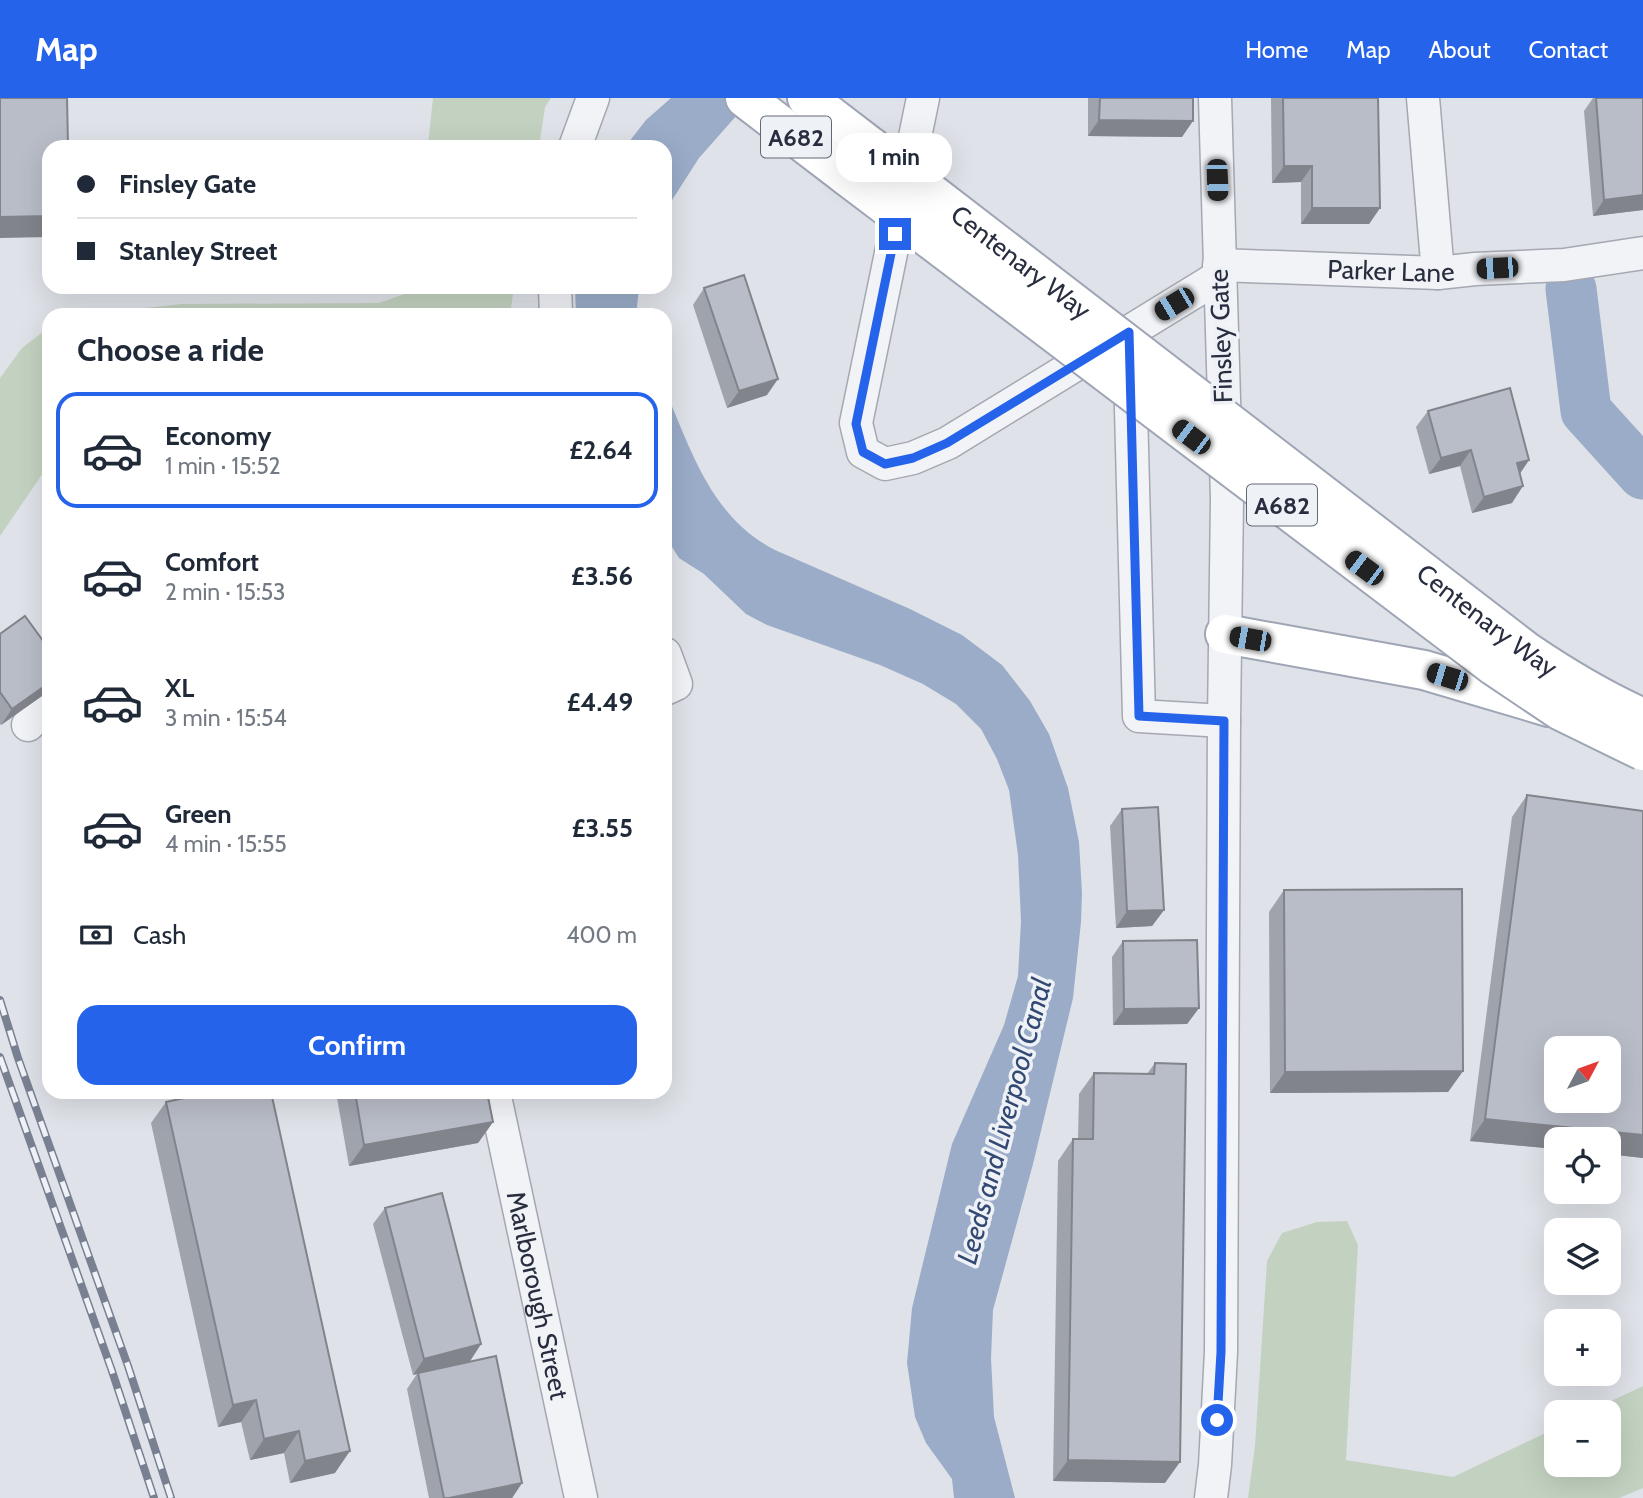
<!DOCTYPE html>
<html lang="en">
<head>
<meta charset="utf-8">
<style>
	body { margin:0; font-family:Cabin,sans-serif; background:#f2f2f3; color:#1f2937; height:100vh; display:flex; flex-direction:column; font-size:26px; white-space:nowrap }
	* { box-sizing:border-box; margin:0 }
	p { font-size:23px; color:#747a83 }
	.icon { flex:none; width:38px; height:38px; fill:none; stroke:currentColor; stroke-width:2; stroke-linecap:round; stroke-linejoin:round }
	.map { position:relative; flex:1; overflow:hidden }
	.details { position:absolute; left:42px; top:210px; width:630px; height:791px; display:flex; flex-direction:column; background:#fff; border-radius:21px; box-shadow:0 7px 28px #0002 }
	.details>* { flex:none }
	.hud { position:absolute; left:42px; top:42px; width:630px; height:154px; border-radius:21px; box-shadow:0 7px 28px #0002; display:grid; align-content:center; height:154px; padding:0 35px; background:#fff }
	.needle { width:46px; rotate:49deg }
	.fabs { position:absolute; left:1544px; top:938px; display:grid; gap:14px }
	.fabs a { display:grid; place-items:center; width:77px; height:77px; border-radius:14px; background:#fff; box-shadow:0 7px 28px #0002; font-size:35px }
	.end { position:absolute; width:32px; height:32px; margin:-16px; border:9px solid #2563eb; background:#fff; box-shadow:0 0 0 4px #fff }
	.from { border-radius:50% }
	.bubble { position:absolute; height:49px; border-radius:21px; background:#fff; box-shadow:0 7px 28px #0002; font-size:23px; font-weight:700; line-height:49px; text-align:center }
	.car { position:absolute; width:21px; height:42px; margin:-21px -10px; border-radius:9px; box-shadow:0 0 5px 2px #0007; background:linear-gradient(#222 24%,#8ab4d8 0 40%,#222 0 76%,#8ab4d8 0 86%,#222 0) }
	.hud b { display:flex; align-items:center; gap:24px; height:66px; font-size:26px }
	.hud b+b { border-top:2px solid #e0e1e3 }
	.hud i { width:18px; height:18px; background:#1f2937 }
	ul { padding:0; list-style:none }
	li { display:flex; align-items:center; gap:21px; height:116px; margin:0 14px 10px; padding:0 21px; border:4px solid transparent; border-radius:21px }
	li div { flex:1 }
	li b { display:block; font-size:26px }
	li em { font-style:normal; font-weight:700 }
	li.on { border-color:#2563eb }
	li>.icon { width:63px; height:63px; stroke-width:1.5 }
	h2 { padding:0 35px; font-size:32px; line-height:84px }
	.pay { display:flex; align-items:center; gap:18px; height:77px; padding:0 35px; font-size:26px }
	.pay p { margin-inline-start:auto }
	.action { display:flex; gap:14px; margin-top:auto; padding:14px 35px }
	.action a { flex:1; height:80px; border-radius:21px; background:#2563eb; color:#fff; font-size:28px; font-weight:700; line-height:80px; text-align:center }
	header { display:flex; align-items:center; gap:42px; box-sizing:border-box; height:98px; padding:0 35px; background:#2563eb; color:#fff }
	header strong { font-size:33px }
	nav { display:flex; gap:38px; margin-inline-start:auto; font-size:24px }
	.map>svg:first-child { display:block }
	.green { fill:#c3d2c0 }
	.water { fill:#9aacc8 }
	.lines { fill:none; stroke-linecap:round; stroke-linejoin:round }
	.river { stroke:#9aacc8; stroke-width:51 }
	.minor-casing { stroke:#a4a8b2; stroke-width:35 }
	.major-casing { stroke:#9ea5b4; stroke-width:42 }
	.minor { stroke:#f2f3f7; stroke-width:32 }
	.major { stroke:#fff; stroke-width:38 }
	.rail-casing { stroke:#788092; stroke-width:8 }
	.rail { stroke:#eef1f6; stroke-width:5; stroke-dasharray:16; stroke-linecap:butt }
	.major-bridge-casing { stroke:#9ea5b4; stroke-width:42; stroke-linecap:butt }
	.major-bridge { stroke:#fff; stroke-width:38 }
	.wall { fill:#9fa3ac }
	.shaded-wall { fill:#82848c }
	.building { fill:#b9bdc8; stroke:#82848c; stroke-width:2; fill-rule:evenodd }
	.route { stroke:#2563eb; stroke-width:9 }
	.labels { text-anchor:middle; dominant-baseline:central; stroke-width:7; stroke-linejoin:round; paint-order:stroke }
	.shield { fill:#eef1f6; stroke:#636876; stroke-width:2 }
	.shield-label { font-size:24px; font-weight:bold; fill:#282e3f }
	.street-label { font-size:26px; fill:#282e3f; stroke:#eef1f6 }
	.water-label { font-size:28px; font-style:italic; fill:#324973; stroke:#eef1f6 }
</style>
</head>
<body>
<header>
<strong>Map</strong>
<nav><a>Home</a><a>Map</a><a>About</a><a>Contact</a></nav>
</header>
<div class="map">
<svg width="1643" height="1400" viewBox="0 0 1643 1400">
	<rect width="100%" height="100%" fill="#dfe2e8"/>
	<!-- green -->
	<g class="green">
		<path d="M433 0H551L545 9 539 49H427L428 47Z"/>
		<path d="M424 189H514L510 217H79L182 206 379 205Z"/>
		<path d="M49 229V357L43 375 0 438V280L22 250Z"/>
		<path d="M1347 1123 1358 1147 1346 1362 1453 1379 1556 1330V1367H1608V1314H1588L1643 1288V1390L1619 1400H1248L1255 1348 1267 1163 1282 1135 1317 1124Z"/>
	</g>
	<!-- water -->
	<g class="water">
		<path d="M671 0H752L699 60 665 113V49H625L646 22Z"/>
		<path d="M575 189H639L637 209 638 217H576Z"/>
		<path d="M665 292C692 354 711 419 775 452L910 511 962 537 1002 567 1030 603 1049 636 1068 690 1079 744 1082 795 1081 824 1073 900 1033 1066 993 1212 991 1260 994 1319 1015 1400H954L952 1381 926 1345 915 1319 907 1265 912 1210 952 1046 1004 927 1018 878 1021 823 1018 757 1009 692 997 661 981 631 956 606 923 586 880 567 767 527 746 516 704 476 679 460 665 438Z"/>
	</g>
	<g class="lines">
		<!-- river -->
		<path class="river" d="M1571 191 1586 313 1643 376"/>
		<defs>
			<g id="minor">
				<path d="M923 0 856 325 863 354 885 366 913 360 948 345 1220 178"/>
				<path d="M1423 0 1438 175"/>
				<path d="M575 49 593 0"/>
				<path id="s1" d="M1219 167 1438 175 1475 171 1564 167 1643 155"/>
				<path d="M555 189 556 217"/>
				<path d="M1130 273 1139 618 1224 623"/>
				<path d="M665 556 676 586 665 591"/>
				<path d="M28 627 49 607"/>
				<path id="s2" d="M494 994 581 1400"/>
				<path d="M1211 1400 1215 1367 1221 1254 1224 623 1227 401 1215 0"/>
			</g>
			<g id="major">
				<path d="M745 0 847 78"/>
				<path d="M807 0 871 49"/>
				<path d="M1225 536 1424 572 1549 609"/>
			</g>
		</defs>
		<!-- minor casing -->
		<use href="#minor" class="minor-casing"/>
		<!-- major casing -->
		<use href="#major" class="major-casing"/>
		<!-- minor -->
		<use href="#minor" class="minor"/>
		<!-- major -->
		<use href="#major" class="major"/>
		<defs>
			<g id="rail">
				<path d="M0 902 18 960 128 1268 171 1400"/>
				<path d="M0 959 112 1273 154 1400"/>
			</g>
		</defs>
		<!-- rail casing -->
		<use href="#rail" class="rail-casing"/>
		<!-- rail -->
		<use href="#rail" class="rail"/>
		<defs>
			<g id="major-bridge">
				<path id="s3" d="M871 49 1527 554C1564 579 1602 602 1643 620"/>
				<path d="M847 78 1494 568 1561 613 1643 653"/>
			</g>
		</defs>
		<!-- major-bridge casing -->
		<use href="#major-bridge" class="major-bridge-casing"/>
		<!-- major-bridge -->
		<use href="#major-bridge" class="major-bridge"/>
	</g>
	<!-- wall -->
	<g class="wall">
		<path d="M1088 0H1193L1182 39 1088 38Z"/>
		<path d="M1271 0H1378L1380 110 1369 126H1301V84L1272 85Z"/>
		<path d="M1593 0H1643V112L1593 118 1584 13Z"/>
		<path d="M704 190 767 297 727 310 693 207Z"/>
		<path d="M1428 313 1529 362 1520 376 1512 405 1472 415 1460 368 1429 376 1416 329Z"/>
		<path d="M0 536 49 551V593L1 627 0 626Z"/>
		<path d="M1527 697 1643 1060 1608 1056V1041H1556V1051L1470 1043 1512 719Z"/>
		<path d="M1122 711 1164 812 1152 828 1116 830 1110 728Z"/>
		<path d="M1284 792 1463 973 1448 994 1270 995 1269 814Z"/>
		<path d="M1123 843 1199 910 1187 926 1113 927 1112 859Z"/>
		<path d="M1155 965 1165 1385 1053 1383 1058 1063 1073 1041H1078L1079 996 1094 975 1147 976Z"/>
		<path d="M336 994H487L493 1024 478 1045 349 1068Z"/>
		<path d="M166 1004 335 1375 290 1385 284 1355 250 1362 241 1324 218 1329 151 1025Z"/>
		<path d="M385 1110 481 1246 470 1263 442 1270 522 1385 512 1400H429L407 1291 417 1276 413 1277 373 1126Z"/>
	</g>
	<!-- shaded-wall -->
	<g class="shaded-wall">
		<path d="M1099 22 1193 23 1182 39 1088 38Z"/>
		<path d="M1284 68H1312L1301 84 1272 85Z"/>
		<path d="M1643 97V112L1593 118 1604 102Z"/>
		<path d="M1312 110H1380L1369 126H1301Z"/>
		<path d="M49 118V139L0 140V119Z"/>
		<path d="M778 281 767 297 727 310 739 293Z"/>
		<path d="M1471 352 1460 368 1429 376 1441 360Z"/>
		<path d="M1529 362 1518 378 1517 365Z"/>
		<path d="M1523 388 1512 405 1472 415 1484 399Z"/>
		<path d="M49 585V593L1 627 12 611Z"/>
		<path d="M1164 812 1152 828 1116 830 1127 813Z"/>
		<path d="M1199 910 1187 926 1113 927 1124 911Z"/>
		<path d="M1463 973 1448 994 1270 995 1285 974Z"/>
		<path d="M1485 1021 1643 1037V1060L1608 1056V1041H1556V1051L1470 1043Z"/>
		<path d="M493 1024 478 1045 349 1068 364 1047Z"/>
		<path d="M481 1246 470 1263 413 1277 424 1261Z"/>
		<path d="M256 1302 241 1324 218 1329 233 1307Z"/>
		<path d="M299 1333 284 1355 250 1362 264 1341Z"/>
		<path d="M350 1353 335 1375 290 1385 305 1363Z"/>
		<path d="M1068 1362 1180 1364 1165 1385 1053 1383Z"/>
		<path d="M522 1385 512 1400H449Z"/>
	</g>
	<!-- building -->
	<g class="building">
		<path d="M0 0H67L68 49H49V118L0 119Z"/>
		<path d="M1100 0H1193V23L1099 22Z"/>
		<path d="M1283 0H1378L1380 110H1312V68H1284Z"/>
		<path d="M1596 0H1643V97L1604 102Z"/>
		<path d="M744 177 778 281 739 293 704 190Z"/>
		<path d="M1510 290 1529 362 1517 365 1523 388 1484 399 1471 352 1441 360 1428 313Z"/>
		<path d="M25 518 49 551V585L12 611 0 594V536Z"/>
		<path d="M1527 697 1643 713V1037L1485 1021ZM1556 950H1608V1003H1556Z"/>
		<path d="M1158 709 1164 812 1127 813 1122 711Z"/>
		<path d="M1462 791 1463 973 1285 974 1284 792Z"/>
		<path d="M1197 842 1199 910 1124 911 1123 843Z"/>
		<path d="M1155 965 1186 966 1180 1364 1068 1362 1073 1041H1093L1094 975 1154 976Z"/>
		<path d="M211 994H271L350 1353 305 1363 299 1333 264 1341 256 1302 233 1307 166 1004Z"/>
		<path d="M355 994H487L493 1024 364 1047Z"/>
		<path d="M442 1095 481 1246 424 1261 385 1110Z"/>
		<path d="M496 1258 522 1385 449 1400H444L418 1275Z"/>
	</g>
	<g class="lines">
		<!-- route -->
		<path class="route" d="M895 136 856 326 863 354 885 366 913 360 947 345 1129 234 1139 618 1224 623 1221 1254 1217 1322"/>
	</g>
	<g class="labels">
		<!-- shield labels -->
		<g class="shield">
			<rect x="761" y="18.5" width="70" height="41" rx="5"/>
			<rect x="1247" y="386.5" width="70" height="41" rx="5"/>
		</g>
		<g class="shield-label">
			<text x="796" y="39">A682</text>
			<text x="1282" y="407">A682</text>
		</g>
		<!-- street labels -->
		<g class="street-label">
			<text stroke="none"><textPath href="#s3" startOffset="189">Centenary Way</textPath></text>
			<text stroke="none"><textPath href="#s1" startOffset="172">Parker Lane</textPath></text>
			<text transform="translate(1221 238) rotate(-92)">Finsley Gate</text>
			<text stroke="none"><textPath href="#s3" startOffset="777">Centenary Way</textPath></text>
			<text stroke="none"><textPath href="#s2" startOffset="208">Marlborough Street</textPath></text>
		</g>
		<!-- water labels -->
		<g class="water-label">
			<text transform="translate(1004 1023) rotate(-75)">Leeds and Liverpool Canal</text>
		</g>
	</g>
</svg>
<div class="fabs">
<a><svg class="needle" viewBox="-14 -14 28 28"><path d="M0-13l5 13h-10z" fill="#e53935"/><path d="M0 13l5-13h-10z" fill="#747a83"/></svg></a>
<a><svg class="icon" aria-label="locate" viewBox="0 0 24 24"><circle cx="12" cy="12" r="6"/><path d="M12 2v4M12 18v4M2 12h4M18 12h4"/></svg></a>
<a><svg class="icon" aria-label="layers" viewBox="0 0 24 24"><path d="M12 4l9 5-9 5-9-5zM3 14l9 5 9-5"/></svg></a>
<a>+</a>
<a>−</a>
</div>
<i class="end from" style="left:1217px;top:1322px"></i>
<i class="end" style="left:895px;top:136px"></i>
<div class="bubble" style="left:836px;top:35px;width:116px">1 min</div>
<i class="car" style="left:1217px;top:82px;rotate:178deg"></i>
<i class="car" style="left:1497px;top:170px;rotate:267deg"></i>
<i class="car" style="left:1174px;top:206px;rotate:239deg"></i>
<i class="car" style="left:1191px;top:339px;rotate:307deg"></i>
<i class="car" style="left:1364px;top:470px;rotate:307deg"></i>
<i class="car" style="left:1250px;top:541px;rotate:280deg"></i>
<i class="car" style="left:1447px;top:579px;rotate:287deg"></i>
<div class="hud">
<b><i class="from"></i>Finsley Gate</b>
<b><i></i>Stanley Street</b>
</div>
<section class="details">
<h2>Choose a ride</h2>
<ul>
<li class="on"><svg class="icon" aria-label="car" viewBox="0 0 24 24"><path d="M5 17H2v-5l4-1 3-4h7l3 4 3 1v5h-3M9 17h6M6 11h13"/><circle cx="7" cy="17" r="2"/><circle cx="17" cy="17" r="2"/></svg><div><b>Economy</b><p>1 min · 15:52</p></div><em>£2.64</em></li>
<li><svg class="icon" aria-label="car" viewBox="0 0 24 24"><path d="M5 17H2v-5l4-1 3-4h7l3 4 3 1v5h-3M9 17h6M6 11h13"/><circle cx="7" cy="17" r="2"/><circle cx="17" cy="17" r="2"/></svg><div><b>Comfort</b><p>2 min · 15:53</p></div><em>£3.56</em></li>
<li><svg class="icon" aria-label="car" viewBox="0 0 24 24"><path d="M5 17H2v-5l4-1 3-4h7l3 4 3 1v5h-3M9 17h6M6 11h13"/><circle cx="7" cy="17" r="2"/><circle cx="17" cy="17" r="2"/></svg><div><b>XL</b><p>3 min · 15:54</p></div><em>£4.49</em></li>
<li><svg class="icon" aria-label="car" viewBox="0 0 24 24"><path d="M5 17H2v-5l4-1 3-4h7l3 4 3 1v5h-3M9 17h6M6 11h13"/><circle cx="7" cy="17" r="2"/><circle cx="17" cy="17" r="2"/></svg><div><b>Green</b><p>4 min · 15:55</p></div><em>£3.55</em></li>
</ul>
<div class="pay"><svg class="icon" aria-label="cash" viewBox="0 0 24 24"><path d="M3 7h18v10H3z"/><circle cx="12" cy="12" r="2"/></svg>Cash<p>400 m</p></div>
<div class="action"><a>Confirm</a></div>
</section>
</div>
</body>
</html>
